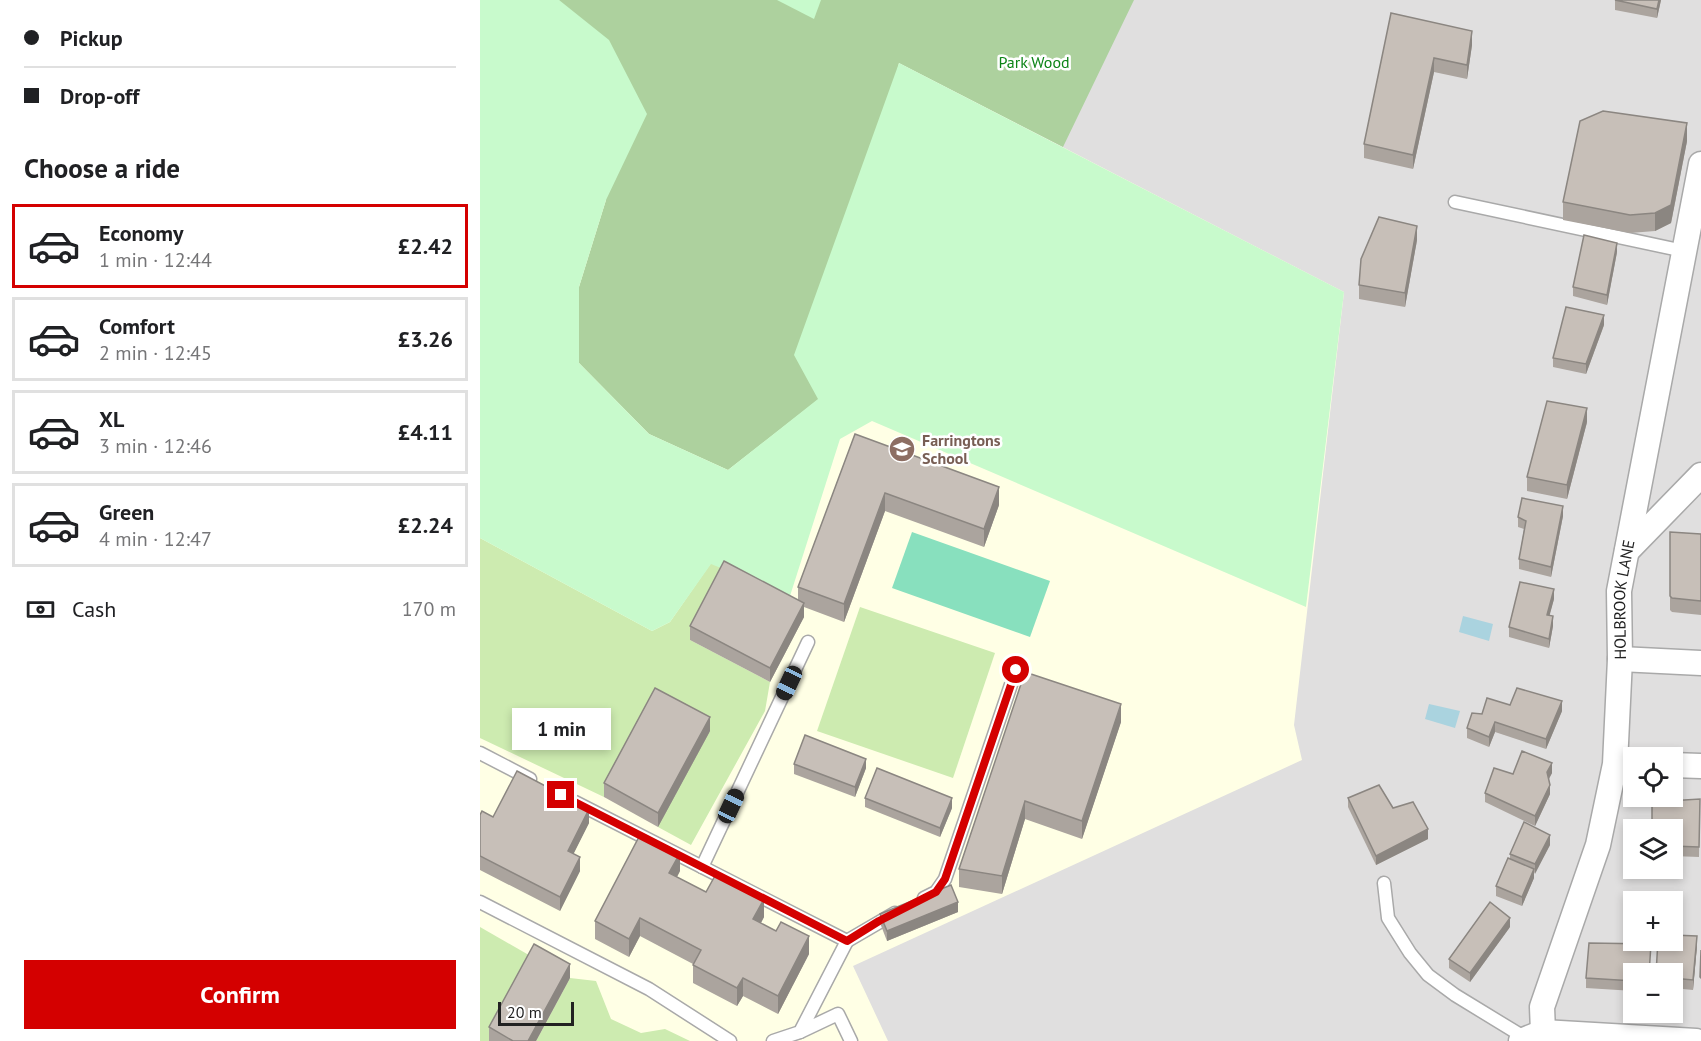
<!DOCTYPE html>
<html lang="en">
<head>
<meta charset="utf-8">
<style>
	body { margin:0; font-family:"PT Sans",sans-serif; background:#f2f2f2; color:#202124; height:100vh; display:flex; flex-direction:column; font-size:22px; white-space:nowrap }
	* { box-sizing:border-box; margin:0 }
	p { font-size:20px; color:#757577 }
	.icon { flex:none; width:33px; height:33px; fill:none; stroke:currentColor; stroke-width:2; stroke-linecap:round; stroke-linejoin:round }
	.map { position:relative; flex:1; overflow:hidden }
	.drawer { display:flex; flex-direction:column; background:#fff; width:480px }
	.drawer>* { flex:none }
	.guide { display:grid; align-content:center; height:132px; padding:0 24px; background:#fff }
	.fabs { position:absolute; left:1143px; top:747px; display:grid; gap:12px }
	.fabs a { display:grid; place-items:center; width:60px; height:60px; border-radius:0px; background:#fff; box-shadow:0 3px 9px #0003; font-size:30px }
	.scale { position:absolute; left:18px; bottom:15px; width:76px; box-sizing:border-box; padding-left:6px; border:3px solid #222; border-top:0; font-size:16px; line-height:21px; white-space:nowrap; color:#222; -webkit-text-stroke:4px #fff; paint-order:stroke }
	.end { position:absolute; width:27px; height:27px; margin:-14px; border:8px solid #d40000; background:#fff; box-shadow:0 0 0 3px #fff }
	.from { border-radius:50% }
	.bubble { position:absolute; height:42px; border-radius:0px; background:#fff; box-shadow:0 3px 9px #0003; font-size:20px; font-weight:600; line-height:42px; text-align:center }
	.car { position:absolute; width:18px; height:36px; margin:-18px -9px; border-radius:8px; box-shadow:0 0 4px 2px #0007; background:linear-gradient(#222 24%,#8ab4d8 0 40%,#222 0 76%,#8ab4d8 0 86%,#222 0) }
	.guide b { display:flex; align-items:center; gap:21px; height:57px; font-size:22px }
	.guide b+b { border-top:2px solid #e0e0e0 }
	.guide i { width:15px; height:15px; background:#202124 }
	ul { padding:0; list-style:none }
	li { display:flex; align-items:center; gap:18px; height:84px; margin:0 12px 9px; padding:0 12px; border:3px solid #e0e0e0; border-radius:0px }
	li div { flex:1 }
	li b { display:block; font-size:22px }
	li em { font-style:normal; font-weight:600 }
	li.on { border-color:#d40000 }
	li>.icon { width:54px; height:54px; stroke-width:1.5 }
	h2 { padding:0 24px; font-size:27px; line-height:72px }
	.pay { display:flex; align-items:center; gap:15px; height:66px; padding:0 24px; font-size:22px }
	.pay p { margin-inline-start:auto }
	.action { display:flex; gap:12px; margin-top:auto; padding:12px 24px }
	.action a { flex:1; height:69px; border-radius:0px; background:#d40000; color:#fff; font-size:24px; font-weight:600; line-height:69px; text-align:center }
	main { display:flex; flex:1; min-height:0 }
	.map>svg:first-child { display:block }
	.residential { fill:#e0dfdf; fill-rule:evenodd }
	.education { fill:#ffffe5 }
	.grass { fill:#cdebb0 }
	.forest { fill:#add19e }
	.park { fill:#c8facc }
	.pitch { fill:#88e0be }
	.water { fill:#aad3df }
	.lines { fill:none; stroke-linecap:round; stroke-linejoin:round }
	.lane-casing { stroke:#a9a9a9; stroke-width:15 }
	.street-casing { stroke:#a9a9a9; stroke-width:27 }
	.lane { stroke:#fff; stroke-width:12 }
	.street { stroke:#fff; stroke-width:24 }
	.wall { fill:#aba49e }
	.shaded-wall { fill:#8b8681 }
	.building { fill:#c7bfb8; stroke:#8b8681; stroke-width:1.5 }
	.route { stroke:#d40000; stroke-width:8 }
	.labels { text-anchor:middle; dominant-baseline:central; stroke-width:5; stroke-linejoin:round; paint-order:stroke }
	.park-label { font-size:16px; fill:#0c8416; stroke:#fff }
	.education-label { font-size:16px; font-weight:bold; fill:#785e54; stroke:#fff; text-anchor:start }
	.street-label { font-size:16px; fill:#222; stroke:#fff }
</style>
</head>
<body>
<main>
<section class="drawer">
<div class="guide">
<b><i class="from"></i>Pickup</b>
<b><i></i>Drop-off</b>
</div>
<h2>Choose a ride</h2>
<ul>
<li class="on"><svg class="icon" aria-label="car" viewBox="0 0 24 24"><path d="M5 17H2v-5l4-1 3-4h7l3 4 3 1v5h-3M9 17h6M6 11h13"/><circle cx="7" cy="17" r="2"/><circle cx="17" cy="17" r="2"/></svg><div><b>Economy</b><p>1 min · 12:44</p></div><em>£2.42</em></li>
<li><svg class="icon" aria-label="car" viewBox="0 0 24 24"><path d="M5 17H2v-5l4-1 3-4h7l3 4 3 1v5h-3M9 17h6M6 11h13"/><circle cx="7" cy="17" r="2"/><circle cx="17" cy="17" r="2"/></svg><div><b>Comfort</b><p>2 min · 12:45</p></div><em>£3.26</em></li>
<li><svg class="icon" aria-label="car" viewBox="0 0 24 24"><path d="M5 17H2v-5l4-1 3-4h7l3 4 3 1v5h-3M9 17h6M6 11h13"/><circle cx="7" cy="17" r="2"/><circle cx="17" cy="17" r="2"/></svg><div><b>XL</b><p>3 min · 12:46</p></div><em>£4.11</em></li>
<li><svg class="icon" aria-label="car" viewBox="0 0 24 24"><path d="M5 17H2v-5l4-1 3-4h7l3 4 3 1v5h-3M9 17h6M6 11h13"/><circle cx="7" cy="17" r="2"/><circle cx="17" cy="17" r="2"/></svg><div><b>Green</b><p>4 min · 12:47</p></div><em>£2.24</em></li>
</ul>
<div class="pay"><svg class="icon" aria-label="cash" viewBox="0 0 24 24"><path d="M3 7h18v10H3z"/><circle cx="12" cy="12" r="2"/></svg>Cash<p>170 m</p></div>
<div class="action"><a>Confirm</a></div>
</section>
<div class="map">
<svg width="1221" height="1041" viewBox="0 0 1221 1041">
	<rect width="100%" height="100%" fill="#f2efe9"/>
	<!-- residential -->
	<path class="residential" d="M0 0H1221V1041H0ZM1154 758H1192V796H1154ZM1154 830H1192V868H1154ZM1154 902H1192V940H1154ZM1154 974H1192V1012H1154Z"/>
	<!-- education -->
	<path class="education" d="M0 0H297L864 292 814 725 822 760 373 966 408 1041H0Z"/>
	<!-- grass -->
	<g class="grass">
		<path d="M0 538 172 631 190 622 231 563 247 570 210 640 290 682 285 711 211 845 178 827 175 702 124 797 0 738Z"/>
		<path d="M380 607 515 653 473 778 337 731Z"/>
		<path d="M0 927 54 958 9 1041H0Z"/>
		<path d="M90 978 116 981 131 1019 161 1033 185 1029 210 1041H56Z"/>
	</g>
	<!-- forest -->
	<path class="forest" d="M79 0H654L583 147 419 63 339 399 248 470 169 434 99 363V287L126 200Z"/>
	<!-- park -->
	<g class="park">
		<path d="M0 0H79L129 40 167 114 126 200 99 287V363L169 434 248 470 338 399 314 355 419 63 864 292 826 607 392 421 360 439 310 596 231 564 190 622 172 631 0 538Z"/>
		<path d="M297 0H341L334 19Z"/>
	</g>
	<!-- pitch -->
	<path class="pitch" d="M432 532 570 581 550 637 412 588Z"/>
	<!-- water -->
	<g class="water">
		<path d="M983 616 1013 624 1009 641 979 632Z"/>
		<path d="M949 704 980 711 975 728 945 719Z"/>
	</g>
	<g class="lines">
		<defs>
			<g id="lane">
				<path d="M975 202 1204 251"/>
				<path d="M0 753 50 779"/>
				<path d="M95 802 367 941 320 1032 293 1041"/>
				<path d="M222 867 328 642"/>
				<path d="M904 883 908 918 930 953 948 975 975 995 1047 1039"/>
				<path d="M444 898 456 892 465 879 536 670"/>
				<path d="M0 902 169 989 250 1041"/>
				<path d="M367 941 415 913"/>
				<path d="M320 1032 358 1014 371 1041"/>
			</g>
			<g id="street">
				<path d="M1147 551 1221 475"/>
				<path d="M1140 659 1221 663"/>
				<path d="M1192 765 1221 766"/>
				<path id="s1" d="M1063 1032 1062 1007 1118 845 1135 764 1140 659 1139 591 1221 164"/>
				<path d="M1041 1041 1063 1032 1216 1041"/>
			</g>
		</defs>
		<!-- lane casing -->
		<use href="#lane" class="lane-casing"/>
		<!-- street casing -->
		<use href="#street" class="street-casing"/>
		<!-- lane -->
		<use href="#lane" class="lane"/>
		<!-- street -->
		<use href="#street" class="street"/>
	</g>
	<!-- wall -->
	<g class="wall">
		<path d="M1135 0H1181L1177 18 1135 10Z"/>
		<path d="M911 13 992 45 987 79 954 72 933 169 884 158V144Z"/>
		<path d="M1207 141 1191 223 1175 231 1150 233 1083 220V202Z"/>
		<path d="M937 240 925 307 879 299V285Z"/>
		<path d="M1137 252 1127 305 1093 296V287Z"/>
		<path d="M1124 325 1106 374 1073 367V358Z"/>
		<path d="M1107 422 1087 499 1047 491V477Z"/>
		<path d="M375 434 519 505 504 547 405 511 364 622 324 607V617L290 682 210 640V626L318 600V587Z"/>
		<path d="M1083 516 1071 577 1039 569V559L1044 529 1038 527V517Z"/>
		<path d="M1190 532 1221 534V615L1192 612 1190 610Z"/>
		<path d="M1074 599 1069 616 1073 626 1069 648 1029 637V627Z"/>
		<path d="M545 672 641 722 602 839 545 819 522 894 479 887V869Z"/>
		<path d="M1030 705 1082 711 1066 749 1015 732 1009 747 987 738V728L1002 714Z"/>
		<path d="M230 731 178 827 124 797V783Z"/>
		<path d="M314 764 386 768 375 797 314 774Z"/>
		<path d="M1072 773 1069 779 1070 794 1055 826 1005 802V793L1033 774Z"/>
		<path d="M385 798 472 808 460 837 385 807Z"/>
		<path d="M868 798 913 808 948 839 896 865 868 807Z"/>
		<path d="M1220 799 1219 857 1192 856V830Z"/>
		<path d="M0 815 13 817 109 823 93 854 100 871 80 911 0 870Z"/>
		<path d="M1070 845 1054 874V878L1042 906 1016 896V886L1030 859V854Z"/>
		<path d="M200 871 197 877 226 892 284 917 281 923 329 954 298 1014 263 996 257 1006 213 983V964L160 936 149 957 115 939V921Z"/>
		<path d="M478 912 407 941 400 923V914Z"/>
		<path d="M1030 927 990 982 969 968V959Z"/>
		<path d="M1217 946 1213 990 1192 988V974Z"/>
		<path d="M1171 954 1154 974V991L1106 988V978Z"/>
		<path d="M90 978 56 1041H9V1027Z"/>
	</g>
	<!-- shaded-wall -->
	<g class="shaded-wall">
		<path d="M1179 0H1181L1177 18V9Z"/>
		<path d="M992 31V45L987 79V65Z"/>
		<path d="M954 58V72L933 169V155Z"/>
		<path d="M1207 123V141L1191 223 1175 231V213Z"/>
		<path d="M937 226V240L925 307V293Z"/>
		<path d="M1137 243V252L1127 305V295Z"/>
		<path d="M1124 315V325L1106 374V364Z"/>
		<path d="M1107 408V422L1087 499V485Z"/>
		<path d="M519 487V505L504 547V529Z"/>
		<path d="M405 493V511L364 622V604Z"/>
		<path d="M1083 506V516L1071 577V567Z"/>
		<path d="M1074 589V599L1067 625V615Z"/>
		<path d="M324 603V617L290 682V668Z"/>
		<path d="M1073 616V626L1069 648V639Z"/>
		<path d="M1082 701V711L1066 749V739Z"/>
		<path d="M641 704V722L602 839V821Z"/>
		<path d="M230 717V731L178 827V813Z"/>
		<path d="M1015 722V732L1009 747V737Z"/>
		<path d="M386 759V768L375 797V787Z"/>
		<path d="M1072 763V773L1067 782V772Z"/>
		<path d="M1070 785V794L1055 826V816Z"/>
		<path d="M472 798V808L460 837V828Z"/>
		<path d="M545 801V819L522 894V876Z"/>
		<path d="M109 809V823L88 865V851Z"/>
		<path d="M948 829V839L896 865V856Z"/>
		<path d="M1070 835V845L1055 874V864Z"/>
		<path d="M200 853V871L189 891V873Z"/>
		<path d="M100 857V871L80 911V897Z"/>
		<path d="M1054 869V878L1042 906V897Z"/>
		<path d="M284 899V917L273 937V919Z"/>
		<path d="M478 902V912L407 941V931Z"/>
		<path d="M160 918V936L149 957V939Z"/>
		<path d="M1030 918V927L990 982V973Z"/>
		<path d="M329 936V954L298 1014V996Z"/>
		<path d="M1217 936V946L1213 990V980Z"/>
		<path d="M90 964V978L56 1041H48Z"/>
		<path d="M263 978V996L257 1006V988Z"/>
	</g>
	<!-- building -->
	<g class="building">
		<path d="M1135 0H1179L1177 9Z"/>
		<path d="M911 13 992 31 987 65 954 58 933 155 884 144Z"/>
		<path d="M1123 111 1207 123 1191 205 1175 213 1150 215 1083 202 1100 121Z"/>
		<path d="M899 217 937 226 925 293 879 285 881 259Z"/>
		<path d="M1104 235 1137 243 1127 295 1093 287Z"/>
		<path d="M1086 307 1124 315 1106 364 1073 358Z"/>
		<path d="M1067 401 1107 408 1087 485 1047 477Z"/>
		<path d="M375 434 519 487 504 529 405 493 364 604 318 587Z"/>
		<path d="M1042 498 1083 506 1071 567 1039 559 1046 521 1038 517Z"/>
		<path d="M1190 532 1221 534V601L1192 598 1190 596Z"/>
		<path d="M244 561 324 603 290 668 210 626Z"/>
		<path d="M1040 582 1074 589 1067 615 1073 616 1069 639 1029 627Z"/>
		<path d="M545 672 641 704 602 821 545 801 522 876 479 869Z"/>
		<path d="M175 688 230 717 178 813 124 783Z"/>
		<path d="M1037 688 1082 701 1066 739 1015 722 1009 737 987 728 992 713 1002 714 1007 698 1030 705Z"/>
		<path d="M325 735 386 759 375 787 314 764Z"/>
		<path d="M1042 751 1072 763 1067 772 1070 785 1055 816 1005 793 1014 768 1033 774Z"/>
		<path d="M397 768 472 798 460 828 385 798Z"/>
		<path d="M37 771 109 809 88 851 100 857 80 897 0 856V815L2 811 13 817Z"/>
		<path d="M899 785 913 808 933 802 948 829 896 856 868 798Z"/>
		<path d="M1220 799 1219 847 1192 846V830H1172V802Z"/>
		<path d="M1044 822 1070 835 1055 864 1030 854Z"/>
		<path d="M161 833 200 853 189 873 226 892 236 874 284 899 273 919 296 931 301 922 329 936 298 996 263 978 257 988 213 965 221 950 160 918 149 939 115 921Z"/>
		<path d="M1028 858 1054 869 1042 897 1016 886Z"/>
		<path d="M471 885 478 902 407 931 400 914Z"/>
		<path d="M1010 902 1030 918 990 973 969 959Z"/>
		<path d="M1192 935 1217 936 1213 980 1192 978V974H1176L1178 940H1192Z"/>
		<path d="M1109 943 1171 944 1169 974H1154V981L1106 978Z"/>
		<path d="M54 944 90 964 48 1041H33L9 1027Z"/>
		<path d="M1221 950V978L1220 977Z"/>
	</g>
	<g class="lines">
		<!-- route -->
		<path class="route" d="M81 795 367 941 399 921 456 892 465 879 536 670"/>
	</g>
	<!-- icons -->
	<defs>
		<symbol id="school-disc" viewBox="-11 -11 22 22"><circle r="9.5" fill="#8d6e63" stroke="#fff"/><path d="M0-5L7-2L0 1L-7-2ZM-4 1L0 2.5L4 1V4Q0 6-4 4Z" fill="#fff"/></symbol>
	</defs>
	<g fill-rule="evenodd">
		<use href="#school-disc" x="407" y="434" width="30" height="30"/>
	</g>
	<g class="labels">
		<!-- park labels -->
		<g class="park-label">
			<text x="554" y="62">Park Wood</text>
		</g>
		<!-- education labels -->
		<g class="education-label">
			<text x="442" y="440">Farringtons<tspan x="442" dy="18">School</tspan></text>
		</g>
		<!-- street labels -->
		<g class="street-label">
			<text stroke="none"><textPath href="#s1" startOffset="444">HOLBROOK LANE</textPath></text>
		</g>
	</g>
</svg>
<div class="fabs">
<a><svg class="icon" aria-label="locate" viewBox="0 0 24 24"><circle cx="12" cy="12" r="6"/><path d="M12 2v4M12 18v4M2 12h4M18 12h4"/></svg></a>
<a><svg class="icon" aria-label="layers" viewBox="0 0 24 24"><path d="M12 4l9 5-9 5-9-5zM3 14l9 5 9-5"/></svg></a>
<a>+</a>
<a>−</a>
</div>
<div class="scale">20 m</div>
<i class="end from" style="left:536px;top:670px"></i>
<i class="end" style="left:81px;top:795px"></i>
<div class="bubble" style="left:32px;top:708px;width:99px">1 min</div>
<i class="car" style="left:309px;top:683px;rotate:205deg"></i>
<i class="car" style="left:251px;top:806px;rotate:25deg"></i>
</div>
</main>
</body>
</html>
